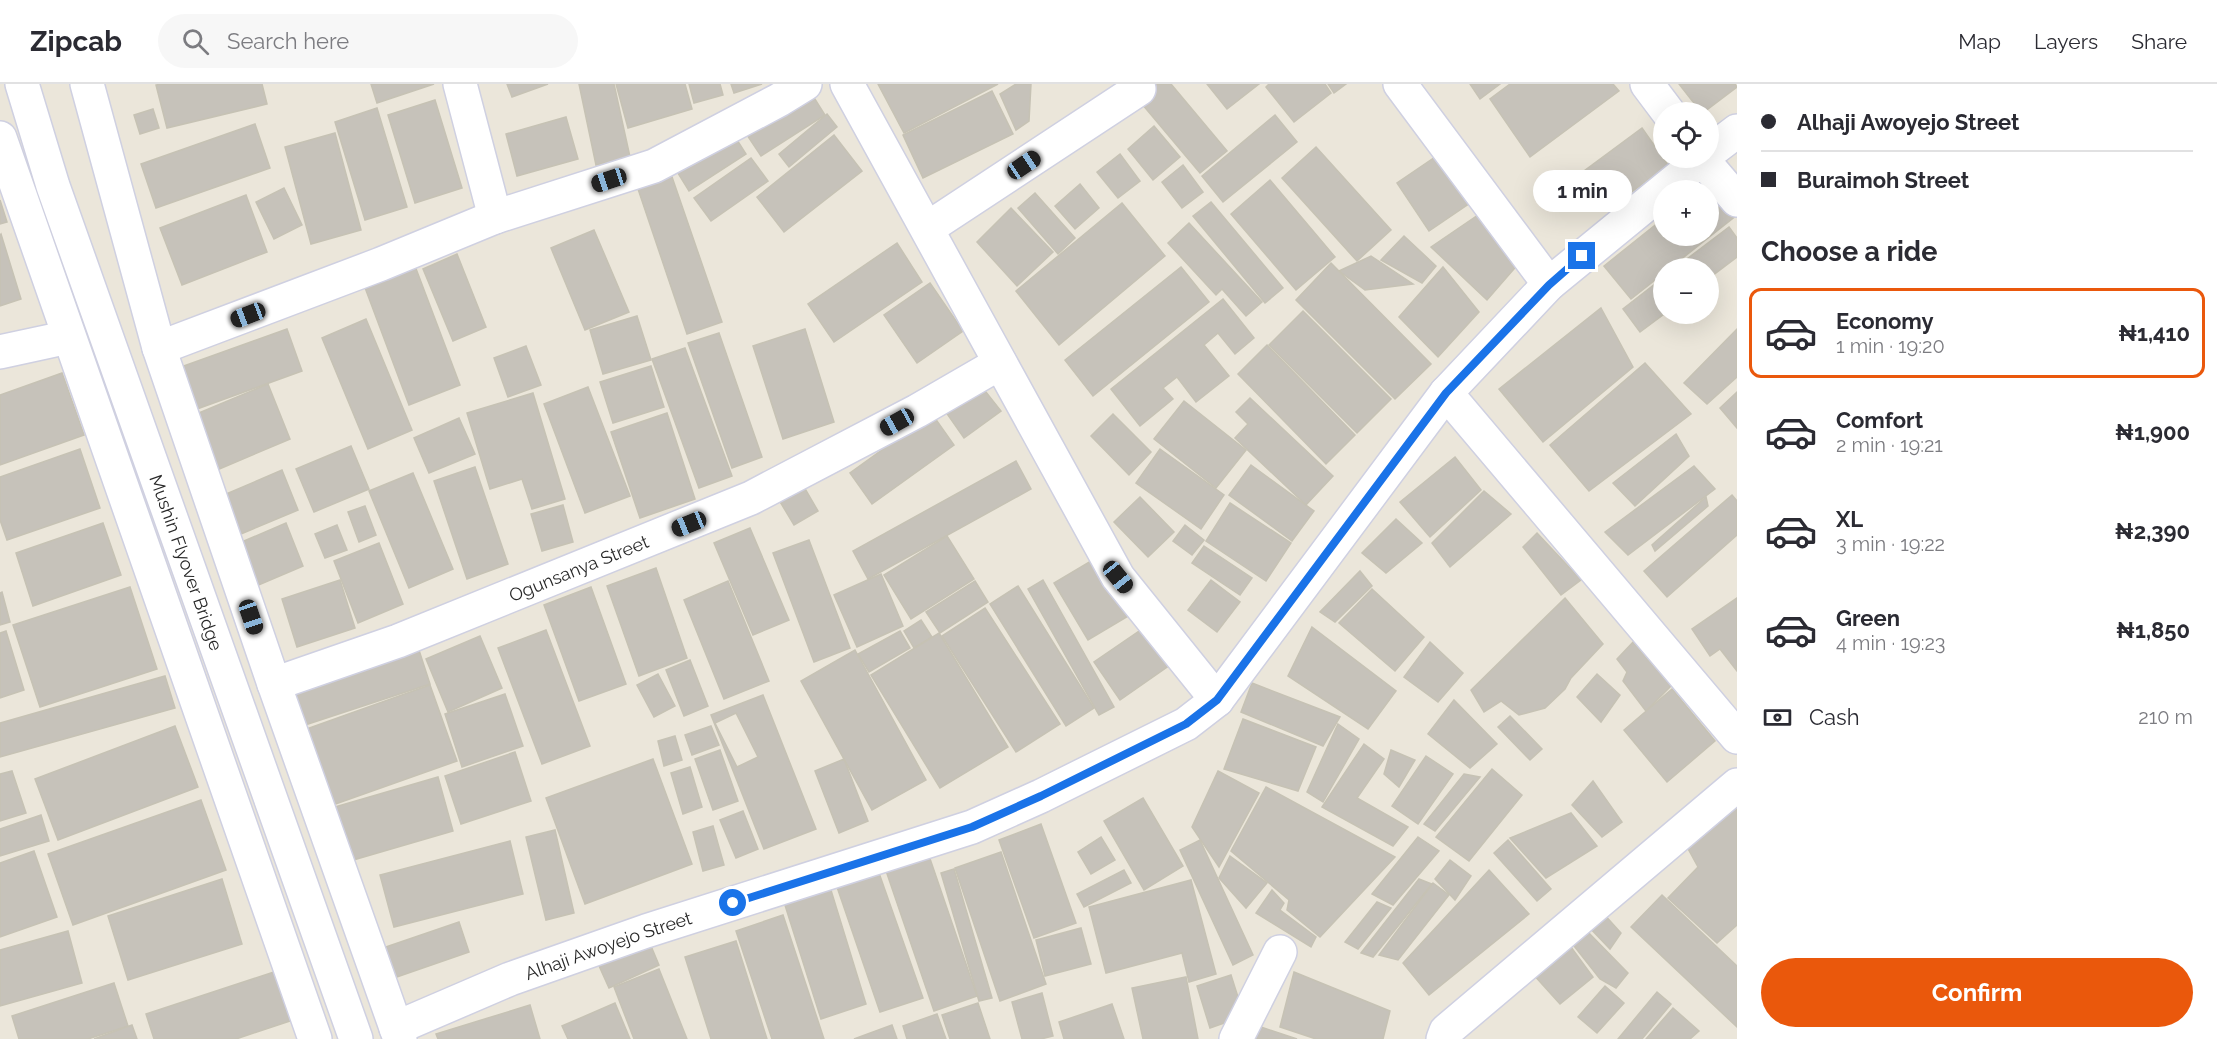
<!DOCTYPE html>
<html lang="en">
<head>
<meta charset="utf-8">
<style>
	body { margin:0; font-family:Raleway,sans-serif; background:#f7f7f7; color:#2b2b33; height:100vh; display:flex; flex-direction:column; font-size:22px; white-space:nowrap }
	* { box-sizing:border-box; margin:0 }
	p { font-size:20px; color:#7c7c81 }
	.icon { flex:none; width:33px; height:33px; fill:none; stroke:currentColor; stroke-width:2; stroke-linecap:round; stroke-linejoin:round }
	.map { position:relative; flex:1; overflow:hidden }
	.panel { display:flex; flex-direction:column; background:#fff; width:480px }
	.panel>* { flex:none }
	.top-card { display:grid; align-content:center; height:132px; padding:0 24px; background:#fff }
	.fabs { position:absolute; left:1653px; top:18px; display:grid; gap:12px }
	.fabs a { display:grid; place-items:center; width:66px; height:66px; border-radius:50%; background:#fff; box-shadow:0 6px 24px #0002; font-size:30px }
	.end { position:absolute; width:27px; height:27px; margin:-14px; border:8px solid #1a73e8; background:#fff; box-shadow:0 0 0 3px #fff }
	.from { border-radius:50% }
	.bubble { position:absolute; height:42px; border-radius:21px; background:#fff; box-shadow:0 6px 24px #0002; font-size:20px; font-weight:700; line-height:42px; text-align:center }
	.car { position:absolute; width:18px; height:36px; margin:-18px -9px; border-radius:8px; box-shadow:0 0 4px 2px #0007; background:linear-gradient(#222 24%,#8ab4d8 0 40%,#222 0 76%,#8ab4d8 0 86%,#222 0) }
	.top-card b { display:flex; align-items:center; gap:21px; height:57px; font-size:22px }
	.top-card b+b { border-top:2px solid #e1e1e2 }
	.top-card i { width:15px; height:15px; background:#2b2b33 }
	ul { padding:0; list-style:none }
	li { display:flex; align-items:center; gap:18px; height:90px; margin:0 12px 9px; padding:0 12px; border:3px solid transparent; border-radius:12px }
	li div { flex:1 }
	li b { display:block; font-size:22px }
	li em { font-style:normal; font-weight:700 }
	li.active { border-color:#ea580c }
	li>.icon { width:54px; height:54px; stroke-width:1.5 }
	h2 { padding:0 24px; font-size:27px; line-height:72px }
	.pay { display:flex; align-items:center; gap:15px; height:66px; padding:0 24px; font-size:22px }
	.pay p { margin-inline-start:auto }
	.cta { display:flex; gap:12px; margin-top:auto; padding:12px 24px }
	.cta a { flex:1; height:69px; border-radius:36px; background:#ea580c; color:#fff; font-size:24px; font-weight:700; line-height:69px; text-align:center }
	header { display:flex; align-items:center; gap:36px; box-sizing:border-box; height:84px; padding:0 30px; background:#fff; border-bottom:2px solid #e1e1e2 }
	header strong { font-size:28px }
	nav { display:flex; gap:33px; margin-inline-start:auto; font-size:21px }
	.search { width:420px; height:54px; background:#f7f7f7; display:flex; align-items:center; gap:15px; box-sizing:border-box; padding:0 21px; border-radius:33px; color:#7c7c81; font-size:22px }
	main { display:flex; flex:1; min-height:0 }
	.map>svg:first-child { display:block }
	.building { fill:#c6c2ba; stroke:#c6c2b4; stroke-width:1.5; fill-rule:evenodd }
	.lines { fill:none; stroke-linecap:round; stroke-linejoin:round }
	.minor-casing { stroke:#cfd0e1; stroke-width:36 }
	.minor { stroke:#fff; stroke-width:33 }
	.route { stroke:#1a73e8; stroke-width:8 }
	.labels { text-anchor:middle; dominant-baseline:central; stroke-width:6; stroke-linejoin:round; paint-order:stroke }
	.street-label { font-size:18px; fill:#282828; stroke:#fff }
</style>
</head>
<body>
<header>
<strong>Zipcab</strong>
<div class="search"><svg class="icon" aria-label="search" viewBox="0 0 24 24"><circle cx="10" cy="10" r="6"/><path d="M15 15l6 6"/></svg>Search here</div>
<nav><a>Map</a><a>Layers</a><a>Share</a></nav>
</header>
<main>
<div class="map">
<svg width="1737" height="955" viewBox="0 0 1737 955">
	<rect width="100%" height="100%" fill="#ebe6da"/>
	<!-- building -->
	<g class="building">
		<path d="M161 0H262L267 20 167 44 156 1Z"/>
		<path d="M371 0H434L377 19Z"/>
		<path d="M507 0H548L512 13Z"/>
		<path d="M579 0H614L630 73 596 81Z"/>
		<path d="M616 0H685L692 25 628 44Z"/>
		<path d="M689 0H720L723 11 694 19Z"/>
		<path d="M731 0H762L734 9Z"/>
		<path d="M878 0H998L904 49Z"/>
		<path d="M1016 0H1031L1029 37 1016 46 1000 10Z"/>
		<path d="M1152 0H1171L1227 67 1200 89 1137 14Z"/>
		<path d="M1207 0H1259L1227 25Z"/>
		<path d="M1269 0H1325L1331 9 1294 38 1266 3Z"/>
		<path d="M1328 0H1346L1334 9Z"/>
		<path d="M1470 0H1500L1480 15Z"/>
		<path d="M1510 0H1613L1619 7 1530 73 1490 15Z"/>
		<path d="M1679 0H1735L1737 3 1704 28H1701Z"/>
		<path d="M806 1 825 31 761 72 741 42Z"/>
		<path d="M992 7 1013 50 923 94 903 51Z"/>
		<path d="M435 16 462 104 415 119 388 31Z"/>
		<path d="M377 24 407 123 365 136 335 38Z"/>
		<path d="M153 25 159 44 140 50 134 31Z"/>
		<path d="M827 30 837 43 789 83 779 70Z"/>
		<path d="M1275 31 1297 58 1223 118 1202 92Z"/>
		<path d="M566 33 578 75 517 92 506 50Z"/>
		<path d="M255 40 270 84 156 124 141 80Z"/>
		<path d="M1154 42 1180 73 1153 96 1128 65Z"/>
		<path d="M1642 44 1668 81 1606 127 1580 90Z"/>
		<path d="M730 45 746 70 689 107 673 81Z"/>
		<path d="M335 49 361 146 311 160 285 63Z"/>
		<path d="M834 51 862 87 784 148 757 113Z"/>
		<path d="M1316 63 1391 146 1357 177 1282 94Z"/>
		<path d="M1441 69 1473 117 1429 147 1397 99Z"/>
		<path d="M1120 70 1140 97 1118 114 1097 88Z"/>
		<path d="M751 74 768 97 711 137 694 114Z"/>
		<path d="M1183 81 1203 108 1182 124 1162 98Z"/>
		<path d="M671 90 722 238 687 250 637 102Z"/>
		<path d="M1270 96 1335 173 1296 206 1231 130Z"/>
		<path d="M1711 96 1737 131 1670 184H1664V189L1631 215 1604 182 1664 134V152H1708V106H1698Z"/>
		<path d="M1080 100 1099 124 1075 145 1055 122Z"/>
		<path d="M284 104 302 141 274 155 256 118Z"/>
		<path d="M1035 109 1075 154 1058 170 1018 124Z"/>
		<path d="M246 111 267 168 182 201 160 144Z"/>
		<path d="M0 116 7 138 0 140Z"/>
		<path d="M1211 118 1283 204 1265 219 1193 132Z"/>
		<path d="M1122 119 1165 172 1059 261 1016 207Z"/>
		<path d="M1011 124 1053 168 1017 202 977 158Z"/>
		<path d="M1481 129 1520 178 1487 216 1431 163Z"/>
		<path d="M1189 139 1262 218 1246 232 1222 205 1216 211 1168 159Z"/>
		<path d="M1729 143 1737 154V173L1708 195V184H1675Z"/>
		<path d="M594 146 629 228 585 246 551 164Z"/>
		<path d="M1 150 21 215 0 222V151Z"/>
		<path d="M1404 152 1436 182 1422 199 1381 176Z"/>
		<path d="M897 159 922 198 834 258 808 220Z"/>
		<path d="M457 170 486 243 453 257 423 185Z"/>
		<path d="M1371 172 1413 200 1365 206 1339 187Z"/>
		<path d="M1331 179 1431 280 1395 315 1296 216Z"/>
		<path d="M415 182 460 301 409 321 364 201Z"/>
		<path d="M1181 183 1209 218 1093 312 1065 276Z"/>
		<path d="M1443 183 1479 228 1438 273 1399 233Z"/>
		<path d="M1664 193V230L1640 248 1623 225Z"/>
		<path d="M930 199 963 247 917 279 884 231Z"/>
		<path d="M1223 215 1254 254 1235 270 1218 249 1204 261 1229 292 1196 318 1177 293 1163 304 1173 315 1140 342 1111 305Z"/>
		<path d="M1601 224 1633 283 1543 358 1499 305Z"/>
		<path d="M1303 227 1391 315 1357 349 1269 261Z"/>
		<path d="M637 232 651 276 603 290 590 246Z"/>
		<path d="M366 235 412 346 368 365 322 254Z"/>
		<path d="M287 245 302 287 197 325 181 283Z"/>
		<path d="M805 245 834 338 783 355 753 262Z"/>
		<path d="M1737 245V293L1707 320 1684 299Z"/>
		<path d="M719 249 762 373 732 384 688 259Z"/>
		<path d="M1267 261 1355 351 1326 380 1238 290Z"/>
		<path d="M526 262 541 301 508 313 494 274Z"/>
		<path d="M685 264 732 392 699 404 652 275Z"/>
		<path d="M1645 279 1691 330 1589 407 1550 361Z"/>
		<path d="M651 282 664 323 613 339 600 298Z"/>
		<path d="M62 289 84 351 0 381V311Z"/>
		<path d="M978 298 1001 327 964 354 943 324Z"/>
		<path d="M268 300 290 355 210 389 187 334Z"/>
		<path d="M588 303 630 412 585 429 544 320Z"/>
		<path d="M1737 308V344L1720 324Z"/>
		<path d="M533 309 565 415 532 425 522 395 490 405 467 329Z"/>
		<path d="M1250 314 1333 392 1306 421 1235 354 1248 340 1236 328Z"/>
		<path d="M1184 317 1246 366 1216 404 1154 355Z"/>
		<path d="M667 329 695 415 640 434 611 348Z"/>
		<path d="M932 330 954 361 872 420 850 389Z"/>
		<path d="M1113 330 1151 368 1129 391 1091 352Z"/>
		<path d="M459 334 475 370 429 389 414 354Z"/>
		<path d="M1676 350 1689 372 1635 422 1613 399Z"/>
		<path d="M351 362 369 405 314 428 296 385Z"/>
		<path d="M80 365 100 424 7 456 0 436V393Z"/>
		<path d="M1160 365 1224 411 1201 445 1136 399Z"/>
		<path d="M1455 373 1481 406 1430 453 1400 418Z"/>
		<path d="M1016 377 1031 405 868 495 853 467Z"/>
		<path d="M1251 381 1314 427 1292 457 1229 411Z"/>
		<path d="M1694 382 1715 405 1628 471 1605 448Z"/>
		<path d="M475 383 508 480 467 495 434 397Z"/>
		<path d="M282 386 298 426 241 450 224 411Z"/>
		<path d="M413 389 453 485 409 504 369 407Z"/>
		<path d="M797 391 818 427 794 441 773 406Z"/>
		<path d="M1484 407 1511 430 1450 483 1432 459Z"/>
		<path d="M1732 411 1737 417V451L1667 513 1644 487Z"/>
		<path d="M1140 413 1174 448 1148 473 1114 438Z"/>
		<path d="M1706 413 1708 422 1655 467 1652 461Z"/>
		<path d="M1230 419 1291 459 1266 497 1206 457Z"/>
		<path d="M563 421 573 458 542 467 531 430Z"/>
		<path d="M365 422 376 451 359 458 348 428Z"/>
		<path d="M1396 435 1422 459 1386 489 1362 469Z"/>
		<path d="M103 439 121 491 33 522 16 469Z"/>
		<path d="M286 439 303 482 247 506 230 463Z"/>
		<path d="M337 441 347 466 325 474 315 450Z"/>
		<path d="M1185 441 1204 456 1192 471 1173 457Z"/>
		<path d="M750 444 789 536 753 551 714 459Z"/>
		<path d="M1537 449 1581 496 1561 511 1523 463Z"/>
		<path d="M947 452 974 495 911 535 884 491Z"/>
		<path d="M809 456 850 564 814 578 773 469Z"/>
		<path d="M379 459 403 520 358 539 334 477Z"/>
		<path d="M1204 462 1252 494 1240 511 1192 479Z"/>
		<path d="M1096 474 1130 531 1088 556 1054 499Z"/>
		<path d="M656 484 687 574 639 592 607 502Z"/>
		<path d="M1360 487 1372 502 1335 538 1320 528Z"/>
		<path d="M881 490 903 542 857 563 834 511Z"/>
		<path d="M340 496 355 544 297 563 282 515Z"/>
		<path d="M1043 496 1114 623 1099 631 1028 505Z"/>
		<path d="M1211 496 1240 518 1217 548 1188 526Z"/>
		<path d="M728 497 769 597 724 615 684 516Z"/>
		<path d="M975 497 988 518 940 549 926 528Z"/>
		<path d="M1018 502 1094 624 1066 642 990 520Z"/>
		<path d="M130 503 157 585 40 623 13 541Z"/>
		<path d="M591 503 626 600 579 617 544 521Z"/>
		<path d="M1372 505 1424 553 1395 587 1339 539Z"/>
		<path d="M2 508 10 538 0 541V509Z"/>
		<path d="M1565 514 1603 560 1571 594 1565 605 1545 624 1519 631 1501 617 1484 628 1471 606Z"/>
		<path d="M1737 514V587L1720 565 1710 572 1692 545Z"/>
		<path d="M985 524 1060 640 1016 668 942 552Z"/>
		<path d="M921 536 932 553 914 564 904 547Z"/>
		<path d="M1145 543 1170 581 1120 616 1094 578Z"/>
		<path d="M1312 543 1396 607 1368 645 1288 592Z"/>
		<path d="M546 546 590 662 542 680 498 564Z"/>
		<path d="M6 547 24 606 0 614V549Z"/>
		<path d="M900 547 910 564 869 588 858 570Z"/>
		<path d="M939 549 1008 663 940 704 871 591Z"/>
		<path d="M480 552 502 604 448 628 426 575Z"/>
		<path d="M1430 558 1463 589 1438 618 1404 593Z"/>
		<path d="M1633 558 1671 602 1646 627 1623 597 1627 588 1617 575Z"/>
		<path d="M417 560 430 600 299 643 286 604Z"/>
		<path d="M855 566 926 696 872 726 801 597Z"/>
		<path d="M690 576 708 622 684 632 666 586Z"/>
		<path d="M658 590 675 622 654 633 637 601Z"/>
		<path d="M1597 590 1620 611 1601 638 1577 613Z"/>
		<path d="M165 592 175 624 0 673V639Z"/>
		<path d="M1252 599 1340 633 1323 662 1241 628Z"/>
		<path d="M430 601 457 677 327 723 301 647Z"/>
		<path d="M1672 605 1715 657 1667 698 1624 646Z"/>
		<path d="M505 610 523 662 462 683 445 630Z"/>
		<path d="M763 611 816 745 764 765 711 631ZM736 629 758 673 737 683 715 639Z"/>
		<path d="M1454 616 1497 660 1470 684 1428 650Z"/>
		<path d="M1510 632 1542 665 1530 676 1498 643Z"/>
		<path d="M1243 635 1316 663 1298 707 1224 685Z"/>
		<path d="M1338 640 1359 655 1323 718 1307 708Z"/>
		<path d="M175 642 198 703 58 756 35 695Z"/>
		<path d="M711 642 719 661 692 671 685 651Z"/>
		<path d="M675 652 682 676 664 682 658 657Z"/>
		<path d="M1364 660 1384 675 1357 714 1408 743 1393 762 1322 723Z"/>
		<path d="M720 666 738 717 713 726 695 675Z"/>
		<path d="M1391 666 1415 676 1399 703 1384 690Z"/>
		<path d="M515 668 531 717 461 740 445 692Z"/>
		<path d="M1426 672 1453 690 1418 740 1392 722Z"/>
		<path d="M653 675 692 780 585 820 546 714Z"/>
		<path d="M844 675 868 737 839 749 815 687Z"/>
		<path d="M690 683 702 723 683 730 671 689Z"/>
		<path d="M1492 685 1522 711 1469 777 1436 753Z"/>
		<path d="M12 687 26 729 0 737V690Z"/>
		<path d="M1218 687 1259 709 1219 783 1192 743Z"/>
		<path d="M1464 690 1480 693 1435 747 1424 740Z"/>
		<path d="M438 693 453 747 343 779 328 725Z"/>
		<path d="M1593 697 1622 738 1602 753 1572 721Z"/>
		<path d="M1266 703 1395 773 1320 853 1287 826 1289 816 1231 767Z"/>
		<path d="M1143 714 1183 782 1144 806 1104 737Z"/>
		<path d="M201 716 226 786 73 841 48 770Z"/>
		<path d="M1737 724V841L1717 859 1668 814 1698 783 1686 761Z"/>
		<path d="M743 727 758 765 736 774 720 736Z"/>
		<path d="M1571 729 1597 762 1546 794 1510 754Z"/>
		<path d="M41 731 49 757 0 772V745Z"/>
		<path d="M1041 740 1076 839 1034 854 999 756Z"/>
		<path d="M713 742 724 781 703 787 693 748Z"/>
		<path d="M555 746 574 829 546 836 526 753Z"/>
		<path d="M1101 753 1115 776 1091 790 1078 768Z"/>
		<path d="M1418 753 1439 767 1393 821 1372 810Z"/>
		<path d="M1200 756 1253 871 1233 881 1180 766Z"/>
		<path d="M1508 756 1551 805 1537 817 1494 769Z"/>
		<path d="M510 757 523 810 394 843 380 791Z"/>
		<path d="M926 763 977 912 934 927 883 778Z"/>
		<path d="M34 767 57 833 0 853V779Z"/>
		<path d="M1001 768 1046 900 1000 917 955 784Z"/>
		<path d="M1230 772 1267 799 1246 824 1219 794Z"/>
		<path d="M1450 776 1471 792 1455 816 1435 795Z"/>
		<path d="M954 785 992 914 979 917 941 789Z"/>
		<path d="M1124 786 1131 799 1084 823 1077 810Z"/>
		<path d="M1489 786 1529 830 1429 911 1403 879Z"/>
		<path d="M879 789 923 914 880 928 837 803Z"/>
		<path d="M222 795 242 860 128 896 108 832Z"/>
		<path d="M1419 795 1432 800 1373 873 1361 869Z"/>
		<path d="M1191 796 1216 890 1189 898 1182 869 1106 889 1089 823Z"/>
		<path d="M1433 799 1449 811 1398 876 1379 871Z"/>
		<path d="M830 803 866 920 821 935 784 818Z"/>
		<path d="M1272 806 1284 819 1280 826 1316 853 1311 863 1256 829Z"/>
		<path d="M1662 811 1737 882V943L1631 843Z"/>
		<path d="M1377 818 1391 824 1358 865 1345 858Z"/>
		<path d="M1602 828 1621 849 1610 865 1588 842Z"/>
		<path d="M783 831 824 955H772L736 847Z"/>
		<path d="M459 838 469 868 391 895 380 865Z"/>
		<path d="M1081 844 1091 880 1045 892 1036 856Z"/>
		<path d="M1586 846 1628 889 1616 904 1600 895 1571 858Z"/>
		<path d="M68 847 82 899 0 922V866Z"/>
		<path d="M646 850 659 881 609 904 595 873Z"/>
		<path d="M736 857 767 955H711L685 873Z"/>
		<path d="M1568 859 1593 893 1560 920 1533 890Z"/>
		<path d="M659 885 687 955H634L614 903Z"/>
		<path d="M274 888 290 937 236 955H154L146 930Z"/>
		<path d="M1294 888 1390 927 1383 955H1316L1280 943Z"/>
		<path d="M1231 891 1244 932 1210 944 1197 902Z"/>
		<path d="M1186 893 1198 955H1143L1132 904Z"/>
		<path d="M114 899 128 942 88 955H19L12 932Z"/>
		<path d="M1605 902 1624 919 1597 949 1578 933Z"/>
		<path d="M1657 908 1671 920 1642 955H1618Z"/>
		<path d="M1042 909 1053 952 1041 955H1022L1012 918Z"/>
		<path d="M615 919 630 955H568L562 942Z"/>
		<path d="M978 919 990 955H950L942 931Z"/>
		<path d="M1112 920 1124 955H1064L1059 938Z"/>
		<path d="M530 921 540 955H438L436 950Z"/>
		<path d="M1673 924 1699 947 1690 955H1646Z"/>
		<path d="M937 930 946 955H907L903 942Z"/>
		<path d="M132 941 137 955H94Z"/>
		<path d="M892 941 897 955H854Z"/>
		<path d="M1255 941 1297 955H1251Z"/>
	</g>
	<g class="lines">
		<defs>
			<g id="minor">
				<path id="s1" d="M22 0 53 102 356 955"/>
				<path d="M87 0 159 264 274 600 400 955"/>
				<path d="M460 0 495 133"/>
				<path d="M847 0 1118 493 1217 616"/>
				<path d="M1400 0 1549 200"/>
				<path d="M1647 0 1668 28"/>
				<path d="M0 54 315 955"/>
				<path d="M1708 69 1737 47"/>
				<path d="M1701 74 1737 116"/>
				<path d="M928 144 1139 5"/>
				<path d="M159 264 381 180 495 133 654 82 779 16 805 0"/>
				<path d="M0 268 69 253"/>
				<path d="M1446 309 1737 653"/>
				<path id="s2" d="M274 600 398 557 751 414 917 327 1000 279"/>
				<path id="s3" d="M396 944 510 895 646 847 972 743 1041 712 1186 640 1217 616 1446 309 1549 200 1703 74"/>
				<path d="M1236 955 1280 868"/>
				<path d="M1443 955 1446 947 1737 701"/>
			</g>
		</defs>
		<!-- minor casing -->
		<use href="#minor" class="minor-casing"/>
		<!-- minor -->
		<use href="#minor" class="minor"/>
	</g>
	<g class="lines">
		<!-- route -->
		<path class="route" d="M733 819 972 743 1041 712 1186 640 1217 616 1446 309 1549 201 1582 172"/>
	</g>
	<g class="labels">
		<!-- street labels -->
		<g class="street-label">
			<text stroke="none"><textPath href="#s1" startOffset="506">Mushin Flyover Bridge</textPath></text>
			<text stroke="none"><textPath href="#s2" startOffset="326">Ogunsanya Street</textPath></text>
			<text stroke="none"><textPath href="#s3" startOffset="228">Alhaji Awoyejo Street</textPath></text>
		</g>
	</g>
</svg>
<div class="fabs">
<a><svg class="icon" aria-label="locate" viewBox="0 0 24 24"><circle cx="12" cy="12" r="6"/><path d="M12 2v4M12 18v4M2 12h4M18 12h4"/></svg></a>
<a>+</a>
<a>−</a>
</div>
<i class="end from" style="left:733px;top:819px"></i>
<i class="end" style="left:1582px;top:172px"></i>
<div class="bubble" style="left:1533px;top:86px;width:99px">1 min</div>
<i class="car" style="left:1024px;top:81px;rotate:56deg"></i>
<i class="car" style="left:609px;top:96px;rotate:252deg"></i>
<i class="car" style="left:248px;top:231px;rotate:249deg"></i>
<i class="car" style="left:897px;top:338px;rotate:241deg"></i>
<i class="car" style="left:689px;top:440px;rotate:248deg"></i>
<i class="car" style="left:1118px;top:493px;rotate:141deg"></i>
<i class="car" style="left:251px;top:533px;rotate:161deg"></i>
</div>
<section class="panel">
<div class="top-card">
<b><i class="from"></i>Alhaji Awoyejo Street</b>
<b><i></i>Buraimoh Street</b>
</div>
<h2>Choose a ride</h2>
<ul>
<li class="active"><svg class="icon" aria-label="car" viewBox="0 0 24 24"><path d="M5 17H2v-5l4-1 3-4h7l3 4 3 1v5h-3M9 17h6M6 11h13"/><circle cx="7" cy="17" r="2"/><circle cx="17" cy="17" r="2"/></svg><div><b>Economy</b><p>1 min · 19:20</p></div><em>₦1,410</em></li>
<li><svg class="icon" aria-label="car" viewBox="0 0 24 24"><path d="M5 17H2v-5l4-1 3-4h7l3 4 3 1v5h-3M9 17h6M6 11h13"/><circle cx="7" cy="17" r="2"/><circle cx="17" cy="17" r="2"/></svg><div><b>Comfort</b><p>2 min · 19:21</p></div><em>₦1,900</em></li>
<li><svg class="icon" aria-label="car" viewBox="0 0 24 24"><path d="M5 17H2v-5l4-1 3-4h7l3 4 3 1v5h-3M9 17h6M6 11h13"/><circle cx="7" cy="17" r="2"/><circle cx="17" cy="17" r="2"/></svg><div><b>XL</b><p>3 min · 19:22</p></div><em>₦2,390</em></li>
<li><svg class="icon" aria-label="car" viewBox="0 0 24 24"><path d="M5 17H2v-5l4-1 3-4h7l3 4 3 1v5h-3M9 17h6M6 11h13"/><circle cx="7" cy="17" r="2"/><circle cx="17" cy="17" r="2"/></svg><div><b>Green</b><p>4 min · 19:23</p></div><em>₦1,850</em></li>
</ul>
<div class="pay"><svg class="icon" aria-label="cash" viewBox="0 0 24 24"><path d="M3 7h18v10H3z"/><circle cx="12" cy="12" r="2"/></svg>Cash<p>210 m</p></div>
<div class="cta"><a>Confirm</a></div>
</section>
</main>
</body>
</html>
